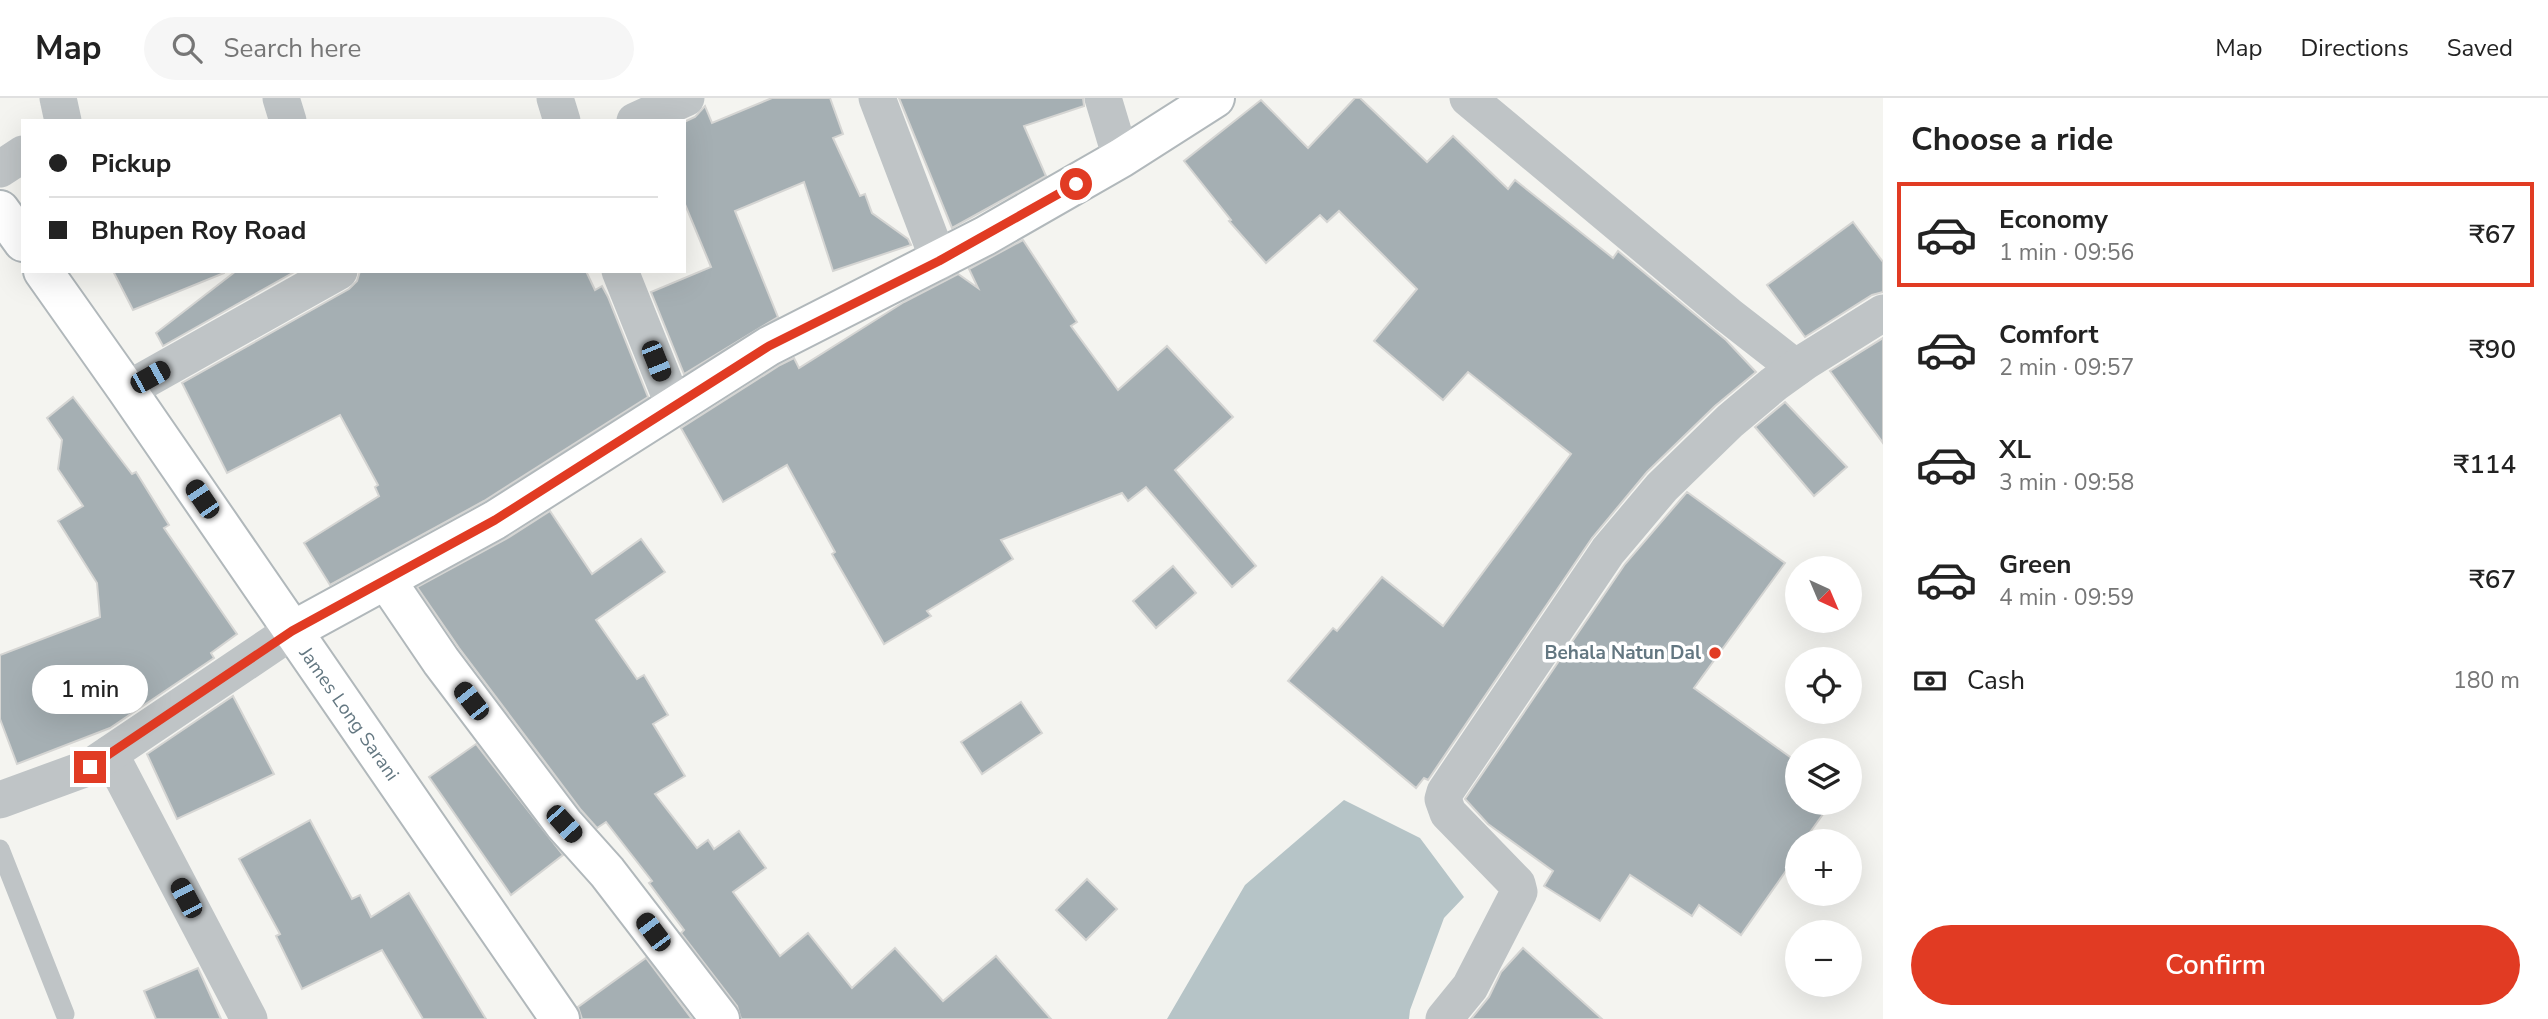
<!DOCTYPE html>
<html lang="en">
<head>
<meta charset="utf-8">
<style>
	body { margin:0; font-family:"Nunito Sans",sans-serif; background:#f6f6f6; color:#222; height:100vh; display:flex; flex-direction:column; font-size:26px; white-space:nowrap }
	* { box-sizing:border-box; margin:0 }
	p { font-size:23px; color:#767676 }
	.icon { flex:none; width:38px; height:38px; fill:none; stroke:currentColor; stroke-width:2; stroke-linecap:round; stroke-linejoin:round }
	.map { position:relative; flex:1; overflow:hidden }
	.details { display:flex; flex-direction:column; background:#fff; width:665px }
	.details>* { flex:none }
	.top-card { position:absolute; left:21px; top:21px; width:665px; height:154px; border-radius:0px; box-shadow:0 7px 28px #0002; display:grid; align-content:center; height:154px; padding:0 28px; background:#fff }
	.needle { width:46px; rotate:136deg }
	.tools { position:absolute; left:1785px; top:458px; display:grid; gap:14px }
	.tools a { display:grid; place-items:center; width:77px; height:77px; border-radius:50%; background:#fff; box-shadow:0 7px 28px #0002; font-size:35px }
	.end { position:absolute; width:32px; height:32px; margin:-16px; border:9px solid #e13b23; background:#fff; box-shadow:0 0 0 4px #fff }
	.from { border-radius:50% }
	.bubble { position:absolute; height:49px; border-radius:24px; background:#fff; box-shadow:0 7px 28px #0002; font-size:23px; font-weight:600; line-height:49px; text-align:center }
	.car { position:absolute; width:21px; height:42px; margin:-21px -10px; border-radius:9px; box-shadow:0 0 5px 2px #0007; background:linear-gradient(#222 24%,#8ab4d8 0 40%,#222 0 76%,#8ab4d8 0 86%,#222 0) }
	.top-card b { display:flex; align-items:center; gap:24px; height:66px; font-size:26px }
	.top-card b+b { border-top:2px solid #e0e0e0 }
	.top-card i { width:18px; height:18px; background:#222 }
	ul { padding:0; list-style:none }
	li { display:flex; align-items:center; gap:21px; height:105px; margin:0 14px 10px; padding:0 14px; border:4px solid transparent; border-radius:0px }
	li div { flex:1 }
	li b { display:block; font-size:26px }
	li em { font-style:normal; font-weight:600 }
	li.active { border-color:#e13b23 }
	li>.icon { width:63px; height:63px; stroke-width:1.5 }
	h2 { padding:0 28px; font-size:32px; line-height:84px }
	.pay { display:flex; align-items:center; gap:18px; height:77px; padding:0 28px; font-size:26px }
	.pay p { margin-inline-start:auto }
	.button { display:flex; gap:14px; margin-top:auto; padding:14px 28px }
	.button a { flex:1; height:80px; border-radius:42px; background:#e13b23; color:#fff; font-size:28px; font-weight:600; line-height:80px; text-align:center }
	header { display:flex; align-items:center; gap:42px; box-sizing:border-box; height:98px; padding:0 35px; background:#fff; border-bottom:2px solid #e0e0e0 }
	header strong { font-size:33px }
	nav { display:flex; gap:38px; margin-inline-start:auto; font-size:24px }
	.search { width:490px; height:63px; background:#f6f6f6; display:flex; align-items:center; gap:18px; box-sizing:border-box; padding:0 24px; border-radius:38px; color:#767676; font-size:26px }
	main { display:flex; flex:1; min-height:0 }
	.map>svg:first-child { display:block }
	.water { fill:#b6c4c7 }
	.building { fill:#a5afb3; stroke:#d5d5d3; stroke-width:2 }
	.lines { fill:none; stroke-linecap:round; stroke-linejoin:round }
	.secondary-casing { stroke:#b1b8bb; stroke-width:42 }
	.lane { stroke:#bfc4c6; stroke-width:19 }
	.street { stroke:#bfc4c6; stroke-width:37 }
	.secondary { stroke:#fff; stroke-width:38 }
	.route { stroke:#e13b23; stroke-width:9 }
	.poi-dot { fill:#e13b23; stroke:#fff; stroke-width:2.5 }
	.labels { text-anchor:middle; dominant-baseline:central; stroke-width:7; stroke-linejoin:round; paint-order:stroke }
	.poi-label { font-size:19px; font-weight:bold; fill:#637781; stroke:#fff; text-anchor:end }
	.street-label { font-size:19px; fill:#637781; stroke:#fff }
</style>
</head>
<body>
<header>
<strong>Map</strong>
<div class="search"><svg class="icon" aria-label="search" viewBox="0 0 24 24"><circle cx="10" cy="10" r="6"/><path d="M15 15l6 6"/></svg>Search here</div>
<nav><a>Map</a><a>Directions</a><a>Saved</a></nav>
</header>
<main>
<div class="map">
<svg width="1883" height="921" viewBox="0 0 1883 921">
	<rect width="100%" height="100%" fill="#f4f4f0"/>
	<!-- water -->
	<path class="water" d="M1344 702 1420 740 1464 799 1444 820 1410 912 1409 921H1167L1245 787Z"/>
	<!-- building -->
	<g class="building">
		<path d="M772 0H830L843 36 833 40 860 98 865 96 872 115 908 141 911 147 833 173 804 84 735 113 778 219 684 276 651 194 711 169 684 104V24L695 19 705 8 712 25Z"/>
		<path d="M899 0H1083L1084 8 1024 28 1046 78 952 130Z"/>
		<path d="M1355 0H1360L1427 64 1453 38 1508 91 1515 82 1613 160 1618 153 1726 242 1756 274 1715 308 1647 374 1592 440 1428 682 1424 680 1416 690 1288 583 1333 530 1337 533 1382 479 1443 528 1571 356 1468 274 1443 302 1374 243 1417 191 1339 113 1327 124 1320 117 1266 165 1229 123 1231 122 1184 63 1261 2 1308 50Z"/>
		<path d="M1853 124 1883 164V194L1872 197 1805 239 1767 187Z"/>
		<path d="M1023 142 1077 224 1071 228 1118 292 1167 248 1233 319 1175 372 1256 468 1232 489 1146 389 1128 403 1122 395 1001 442 1013 461 927 513 931 518 884 546 832 456 835 454 787 367 723 404 681 330 780 267 794 260 799 270 904 204 958 176 978 190 969 171Z"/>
		<path d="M113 173H224V175L133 212Z"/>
		<path d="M236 173H296L163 248 156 235Z"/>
		<path d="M360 173H586L595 192 602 188 608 199 648 299 484 403 330 487 304 445 379 398 375 389 378 387 340 317 227 375 182 285 349 191 357 183Z"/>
		<path d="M1883 240V345L1830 273Z"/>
		<path d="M73 299 132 376 136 374 169 427 164 430 237 536 211 555 214 560 110 630 17 666 0 621V557L100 519 97 485 58 423 83 408 58 371 62 342 47 320Z"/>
		<path d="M1785 304 1847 369 1814 398 1755 329Z"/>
		<path d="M1687 394 1785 465 1694 590 1797 664V705H1831L1803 744H1797V752L1786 769 1788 770 1741 837 1699 807 1692 818 1630 777 1600 823 1544 788 1553 773 1488 726 1465 701 1625 466Z"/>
		<path d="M550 413 592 476 641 441 665 474 596 522 637 581 644 577 668 617 653 626 685 678 655 696 697 750 708 742 714 751 739 733 766 770 733 794 780 858 808 835 852 890 895 850 943 903 996 858 1051 921H741L737 908 681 835 684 832 649 785 652 783 606 724 597 730 581 712 459 550 417 489 506 441Z"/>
		<path d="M1173 468 1196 495 1156 530 1133 503Z"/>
		<path d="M233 598 274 676 177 721 147 656Z"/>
		<path d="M1021 604 1042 635 982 676 961 644Z"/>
		<path d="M476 646 563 757 511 797 429 679Z"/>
		<path d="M310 722 352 801 360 797 371 819 409 795 486 921H423L382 852 302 891 276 838 280 836 239 761Z"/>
		<path d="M1087 781 1117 811 1086 842 1056 812Z"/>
		<path d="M1523 850 1602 921H1471L1489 899 1501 874Z"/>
		<path d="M646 860 692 921H582L578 909Z"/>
		<path d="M198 870 221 921H156L144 893Z"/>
	</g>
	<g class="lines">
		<defs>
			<g id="secondary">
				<path d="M0 112 23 144"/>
				<path d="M43 173 127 292 560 921"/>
				<path d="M386 482 441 563 564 726 607 774 720 921"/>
				<path d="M292 533 495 422 769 248 985 138 1121 60 1215 0"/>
			</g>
		</defs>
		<!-- secondary casing -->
		<use href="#secondary" class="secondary-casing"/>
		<!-- lane -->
		<path class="lane" d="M0 751 65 916"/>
		<!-- street -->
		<g class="street">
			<path d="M58 0 63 23"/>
			<path d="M281 0 288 23"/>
			<path d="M555 0 562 23"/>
			<path d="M877 0 939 163"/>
			<path d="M1103 0 1121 60"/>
			<path d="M1468 0 1728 217 1796 270"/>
			<path d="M635 23 686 0"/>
			<path d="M0 71 23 56"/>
			<path d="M620 173 674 308"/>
			<path d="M127 292 339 173"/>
			<path d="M110 656 249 921"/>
			<path d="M0 702 90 669 292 533"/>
			<path d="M1444 921 1470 889 1519 794 1517 786 1448 715 1443 701 1445 694 1608 453 1662 389 1730 323 1774 286 1806 263 1883 215"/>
		</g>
		<!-- secondary -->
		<use href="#secondary" class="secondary"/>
	</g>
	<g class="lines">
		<!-- route -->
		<path class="route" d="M90 669 292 533 495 422 769 248 939 163 1076 86"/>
	</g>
	<!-- markers -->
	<circle class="poi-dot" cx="1715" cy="555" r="7"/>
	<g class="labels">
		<!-- poi labels -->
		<g class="poi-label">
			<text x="1701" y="555">Behala Natun Dal</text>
		</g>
		<!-- street labels -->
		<g class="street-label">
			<text transform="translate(349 616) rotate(55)">James Long Sarani</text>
		</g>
	</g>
</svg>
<div class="tools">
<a><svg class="needle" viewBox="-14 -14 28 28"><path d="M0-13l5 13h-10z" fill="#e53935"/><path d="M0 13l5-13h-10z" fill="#767676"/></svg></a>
<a><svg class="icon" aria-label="locate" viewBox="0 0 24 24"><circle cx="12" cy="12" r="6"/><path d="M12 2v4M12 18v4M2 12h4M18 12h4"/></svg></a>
<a><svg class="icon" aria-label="layers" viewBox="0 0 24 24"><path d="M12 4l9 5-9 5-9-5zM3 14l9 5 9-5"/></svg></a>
<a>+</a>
<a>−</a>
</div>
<i class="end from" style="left:1076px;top:86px"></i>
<i class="end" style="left:90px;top:669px"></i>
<div class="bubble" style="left:32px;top:567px;width:116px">1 min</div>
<i class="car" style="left:656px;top:263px;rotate:158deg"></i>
<i class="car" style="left:150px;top:279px;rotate:61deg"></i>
<i class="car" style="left:202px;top:401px;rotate:326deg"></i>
<i class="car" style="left:471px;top:603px;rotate:322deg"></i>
<i class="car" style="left:564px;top:726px;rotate:138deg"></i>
<i class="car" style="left:186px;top:800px;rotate:332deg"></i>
<i class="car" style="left:653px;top:834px;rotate:323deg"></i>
<div class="top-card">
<b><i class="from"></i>Pickup</b>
<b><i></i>Bhupen Roy Road</b>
</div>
</div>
<section class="details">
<h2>Choose a ride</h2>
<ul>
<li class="active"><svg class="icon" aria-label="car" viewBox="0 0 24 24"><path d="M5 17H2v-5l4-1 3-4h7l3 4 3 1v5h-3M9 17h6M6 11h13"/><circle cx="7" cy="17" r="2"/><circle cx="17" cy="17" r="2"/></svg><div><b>Economy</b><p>1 min · 09:56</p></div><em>₹67</em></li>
<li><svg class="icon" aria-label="car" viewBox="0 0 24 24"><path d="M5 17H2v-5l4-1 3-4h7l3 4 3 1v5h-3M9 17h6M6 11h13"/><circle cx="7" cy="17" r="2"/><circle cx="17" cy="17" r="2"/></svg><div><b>Comfort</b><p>2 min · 09:57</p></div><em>₹90</em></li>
<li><svg class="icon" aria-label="car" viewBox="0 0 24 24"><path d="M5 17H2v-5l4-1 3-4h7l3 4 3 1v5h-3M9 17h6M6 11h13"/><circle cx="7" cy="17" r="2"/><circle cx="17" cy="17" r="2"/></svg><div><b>XL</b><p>3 min · 09:58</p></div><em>₹114</em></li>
<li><svg class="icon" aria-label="car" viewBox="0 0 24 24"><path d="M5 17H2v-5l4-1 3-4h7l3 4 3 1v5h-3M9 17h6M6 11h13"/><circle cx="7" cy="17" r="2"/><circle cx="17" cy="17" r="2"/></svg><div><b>Green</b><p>4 min · 09:59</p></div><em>₹67</em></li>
</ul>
<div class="pay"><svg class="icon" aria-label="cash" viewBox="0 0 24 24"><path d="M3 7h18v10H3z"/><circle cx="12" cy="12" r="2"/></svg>Cash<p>180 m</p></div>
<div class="button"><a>Confirm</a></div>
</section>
</main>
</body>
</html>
